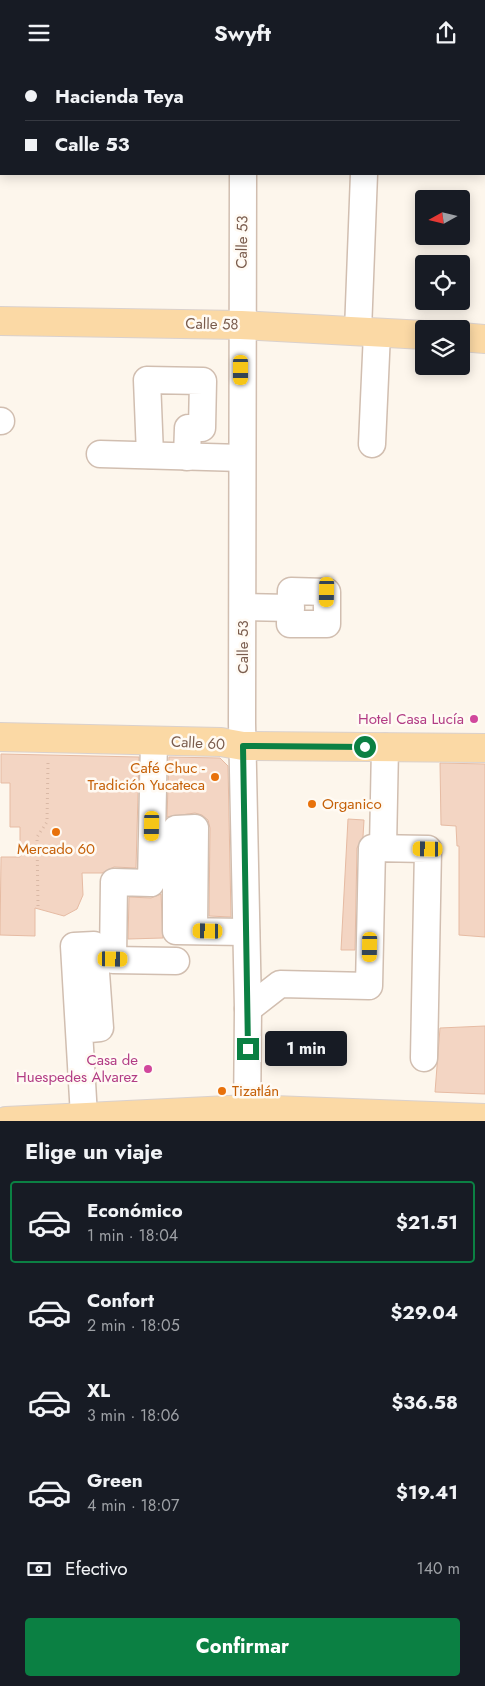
<!DOCTYPE html>
<html lang="es">
<head>
<meta charset="utf-8">
<style>
	body { margin:0; font-family:Jost,sans-serif; background:#20242c; color:#f1f3f6; height:100vh; display:flex; flex-direction:column; font-size:19px; white-space:nowrap }
	* { box-sizing:border-box; margin:0 }
	p { font-size:16px; color:#9ea1a6 }
	.icon { flex:none; width:28px; height:28px; fill:none; stroke:currentColor; stroke-width:2; stroke-linecap:round; stroke-linejoin:round }
	.map { position:relative; height:1056px; overflow:hidden }
	.sheet { display:flex; flex-direction:column; background:#171b24; flex:1 }
	.sheet>* { flex:none }
	.hud { position:absolute; left:0px; top:0px; width:485px; height:110px; box-shadow:0 2px 12px #0003; display:grid; align-content:center; height:110px; padding:0 25px; background:#171b24 }
	.needle { width:32px; rotate:262deg }
	.controls { position:absolute; left:415px; top:125px; display:grid; gap:10px }
	.controls a { display:grid; place-items:center; width:55px; height:55px; border-radius:5px; background:#171b24; box-shadow:0 2px 12px #0003; font-size:25px }
	.end { position:absolute; width:22px; height:22px; margin:-11px; border:6px solid #0b8043; background:#fff; box-shadow:0 0 0 2px #fff }
	.from { border-radius:50% }
	.bubble { position:absolute; height:35px; border-radius:5px; background:#171b24; box-shadow:0 2px 12px #0003; font-size:16px; font-weight:700; line-height:35px; text-align:center }
	.car { position:absolute; width:15px; height:30px; margin:-15px -8px; border-radius:6px; box-shadow:0 0 4px 1px #0007; background:linear-gradient(#f5c518 24%,#345 0 40%,#f5c518 0 76%,#345 0 86%,#f5c518 0) }
	.hud b { display:flex; align-items:center; gap:18px; height:48px; font-size:19px }
	.hud b+b { border-top:1px solid #363941 }
	.hud i { width:12px; height:12px; background:#f1f3f6 }
	ul { padding:0; list-style:none }
	li { display:flex; align-items:center; gap:15px; height:82px; margin:0 10px 8px; padding:0 15px; border:2px solid transparent; border-radius:5px }
	li div { flex:1 }
	li b { display:block; font-size:19px }
	li em { font-style:normal; font-weight:700 }
	li.on { border-color:#0b8043 }
	li>.icon { width:45px; height:45px; stroke-width:1.5 }
	h2 { padding:0 25px; font-size:22px; line-height:60px }
	.pay { display:flex; align-items:center; gap:12px; height:55px; padding:0 25px; font-size:19px }
	.pay p { margin-inline-start:auto }
	.cta { display:flex; gap:10px; margin-top:auto; padding:10px 25px }
	.cta a { flex:1; height:58px; border-radius:5px; background:#0b8043; color:#fff; font-size:20px; font-weight:700; line-height:58px; text-align:center }
	header { display:flex; justify-content:space-between; align-items:center; height:65px; padding:0 25px; background:#171b24; font-size:22px; font-weight:700 }
	.map>svg:first-child { display:block }
	.building { fill:#f3d5c3; stroke:#e6bba3 }
	.lines { fill:none; stroke-linecap:round; stroke-linejoin:round }
	.minor-casing { stroke:#d1beb0; stroke-width:29 }
	.major-casing { stroke:#dad1cd; stroke-width:30 }
	.path { stroke:#d9b8a5; stroke-width:3; stroke-dasharray:1 4; stroke-linecap:butt }
	.minor { stroke:#fff; stroke-width:26 }
	.major { stroke:#fbd9a5; stroke-width:28 }
	.route { stroke:#0b8043; stroke-width:6 }
	.hotel-dot { fill:#d1479c; stroke:#fffaf3; stroke-width:2 }
	.food-dot { fill:#e8710a; stroke:#fffaf3; stroke-width:2 }
	.labels { text-anchor:middle; dominant-baseline:central; stroke-width:5; stroke-linejoin:round; paint-order:stroke }
	.street-label { font-size:15px; fill:#7a5c4d; stroke:#fffaf3 }
	.hotel-label { font-size:15px; fill:#b23c85; stroke:#fffaf3; text-anchor:end }
	.food-label { font-size:15px; fill:#c56008; stroke:#fffaf3; text-anchor:start }
</style>
</head>
<body>
<header><svg class="icon" aria-label="menu" viewBox="0 0 24 24"><path d="M4 6h16M4 12h16M4 18h16"/></svg>Swyft<svg class="icon" aria-label="share" viewBox="0 0 24 24"><path d="M12 15V3M7 8l5-5 5 5M5 13v7h14v-7"/></svg></header>
<div class="map">
<svg width="485" height="1056" viewBox="0 0 485 1056">
	<rect width="100%" height="100%" fill="#fdf6ec"/>
	<!-- building -->
	<g class="building">
		<path d="M1 689 139 692 136 803 114 802 102 808H82L83 830 77 844 64 851 35 843V871L0 870 1 792H20V762H10V718H1Z"/>
		<path d="M169 692 220 693 228 701 231 852 209 851 210 763 208 755 202 750 195 748 167 752Z"/>
		<path d="M440 698 485 699V872L459 870V781H457L456 761 441 760Z"/>
		<path d="M348 754 364 755 363 772 357 783 355 885H341Z"/>
		<path d="M161 829 163 873 128 874 129 832 151 833Z"/>
		<path d="M485 961V1029L435 1027 440 963Z"/>
	</g>
	<g class="lines">
		<defs>
			<g id="minor">
				<path d="M244 1V0"/>
				<path d="M243 109 242 658 248 944 247 1056"/>
				<path d="M358 266 364 109"/>
				<path d="M0 356H1"/>
				<path d="M372 379 377 268"/>
				<path d="M100 389 242 393"/>
				<path d="M150 390 147 315 203 316 202 363H188L187 392"/>
				<path d="M291 526 327 527V559H290Z"/>
				<path d="M243 542 291 543"/>
				<path d="M154 676 151 818 114 817 113 895 176 896"/>
				<path d="M383 783 385 682"/>
				<path d="M194 866 195 763 176 764V866L246 867"/>
				<path d="M248 944 280 919 369 921 372 783 428 784 424 993"/>
				<path d="M79 965 100 963 94 880 74 881 84 1051"/>
			</g>
			<g id="major">
				<path d="M0 256 241 260 424 270"/>
				<path d="M461 272 485 274"/>
				<path d="M0 672 221 677 243 681 485 683"/>
				<path d="M6 1056 249 1044 485 1053"/>
			</g>
		</defs>
		<!-- minor casing -->
		<use href="#minor" class="minor-casing"/>
		<!-- major casing -->
		<use href="#major" class="major-casing"/>
		<!-- path -->
		<path class="path" d="M38 841 37 772 47 757 48 697"/>
		<!-- minor -->
		<use href="#minor" class="minor"/>
		<!-- major -->
		<use href="#major" class="major"/>
	</g>
	<g class="lines">
		<!-- route -->
		<path class="route" d="M248 984 243 681 365 682"/>
	</g>
	<!-- markers -->
	<g class="hotel-dot">
		<circle cx="474" cy="654" r="5"/>
		<circle cx="148" cy="1004" r="5"/>
	</g>
	<g class="food-dot">
		<circle cx="215" cy="712" r="5"/>
		<circle cx="312" cy="739" r="5"/>
		<circle cx="56" cy="767" r="5"/>
		<circle cx="222" cy="1026" r="5"/>
	</g>
	<g class="labels">
		<!-- street labels -->
		<g class="street-label">
			<text transform="translate(242 177) rotate(-89)">Calle 53</text>
			<text transform="translate(212 259) rotate(1)">Calle 58</text>
			<text transform="translate(243 582) rotate(-90)">Calle 53</text>
			<text transform="translate(198 678) rotate(3)">Calle 60</text>
		</g>
		<!-- hotel labels -->
		<g class="hotel-label">
			<text x="464" y="654">Hotel Casa Lucía</text>
			<text x="138" y="995">Casa de<tspan x="138" dy="17">Huespedes Alvarez</tspan></text>
		</g>
		<!-- food labels -->
		<g class="food-label">
			<text x="205" y="703" text-anchor="end">Café Chuc -<tspan x="205" dy="17">Tradición Yucateca</tspan></text>
			<text x="322" y="739">Organico</text>
			<text x="56" y="784" text-anchor="middle">Mercado 60</text>
			<text x="232" y="1026">Tizatlán</text>
		</g>
	</g>
</svg>
<div class="controls">
<a><svg class="needle" viewBox="-14 -14 28 28"><path d="M0-13l5 13h-10z" fill="#e53935"/><path d="M0 13l5-13h-10z" fill="#9ea1a6"/></svg></a>
<a><svg class="icon" aria-label="locate" viewBox="0 0 24 24"><circle cx="12" cy="12" r="6"/><path d="M12 2v4M12 18v4M2 12h4M18 12h4"/></svg></a>
<a><svg class="icon" aria-label="layers" viewBox="0 0 24 24"><path d="M12 4l9 5-9 5-9-5zM3 14l9 5 9-5"/></svg></a>
</div>
<i class="end from" style="left:365px;top:682px"></i>
<i class="end" style="left:248px;top:984px"></i>
<div class="bubble" style="left:265px;top:966px;width:82px">1 min</div>
<i class="car" style="left:241px;top:305px;rotate:180deg"></i>
<i class="car" style="left:327px;top:527px;rotate:181deg"></i>
<i class="car" style="left:152px;top:761px;rotate:181deg"></i>
<i class="car" style="left:428px;top:784px;rotate:271deg"></i>
<i class="car" style="left:208px;top:866px;rotate:271deg"></i>
<i class="car" style="left:370px;top:882px;rotate:181deg"></i>
<i class="car" style="left:113px;top:894px;rotate:91deg"></i>
<div class="hud">
<b><i class="from"></i>Hacienda Teya</b>
<b><i></i>Calle 53</b>
</div>
</div>
<section class="sheet">
<h2>Elige un viaje</h2>
<ul>
<li class="on"><svg class="icon" aria-label="car" viewBox="0 0 24 24"><path d="M5 17H2v-5l4-1 3-4h7l3 4 3 1v5h-3M9 17h6M6 11h13"/><circle cx="7" cy="17" r="2"/><circle cx="17" cy="17" r="2"/></svg><div><b>Económico</b><p>1 min · 18:04</p></div><em>$21.51</em></li>
<li><svg class="icon" aria-label="car" viewBox="0 0 24 24"><path d="M5 17H2v-5l4-1 3-4h7l3 4 3 1v5h-3M9 17h6M6 11h13"/><circle cx="7" cy="17" r="2"/><circle cx="17" cy="17" r="2"/></svg><div><b>Confort</b><p>2 min · 18:05</p></div><em>$29.04</em></li>
<li><svg class="icon" aria-label="car" viewBox="0 0 24 24"><path d="M5 17H2v-5l4-1 3-4h7l3 4 3 1v5h-3M9 17h6M6 11h13"/><circle cx="7" cy="17" r="2"/><circle cx="17" cy="17" r="2"/></svg><div><b>XL</b><p>3 min · 18:06</p></div><em>$36.58</em></li>
<li><svg class="icon" aria-label="car" viewBox="0 0 24 24"><path d="M5 17H2v-5l4-1 3-4h7l3 4 3 1v5h-3M9 17h6M6 11h13"/><circle cx="7" cy="17" r="2"/><circle cx="17" cy="17" r="2"/></svg><div><b>Green</b><p>4 min · 18:07</p></div><em>$19.41</em></li>
</ul>
<div class="pay"><svg class="icon" aria-label="cash" viewBox="0 0 24 24"><path d="M3 7h18v10H3z"/><circle cx="12" cy="12" r="2"/></svg>Efectivo<p>140 m</p></div>
<div class="cta"><a>Confirmar</a></div>
</section>
</body>
</html>
